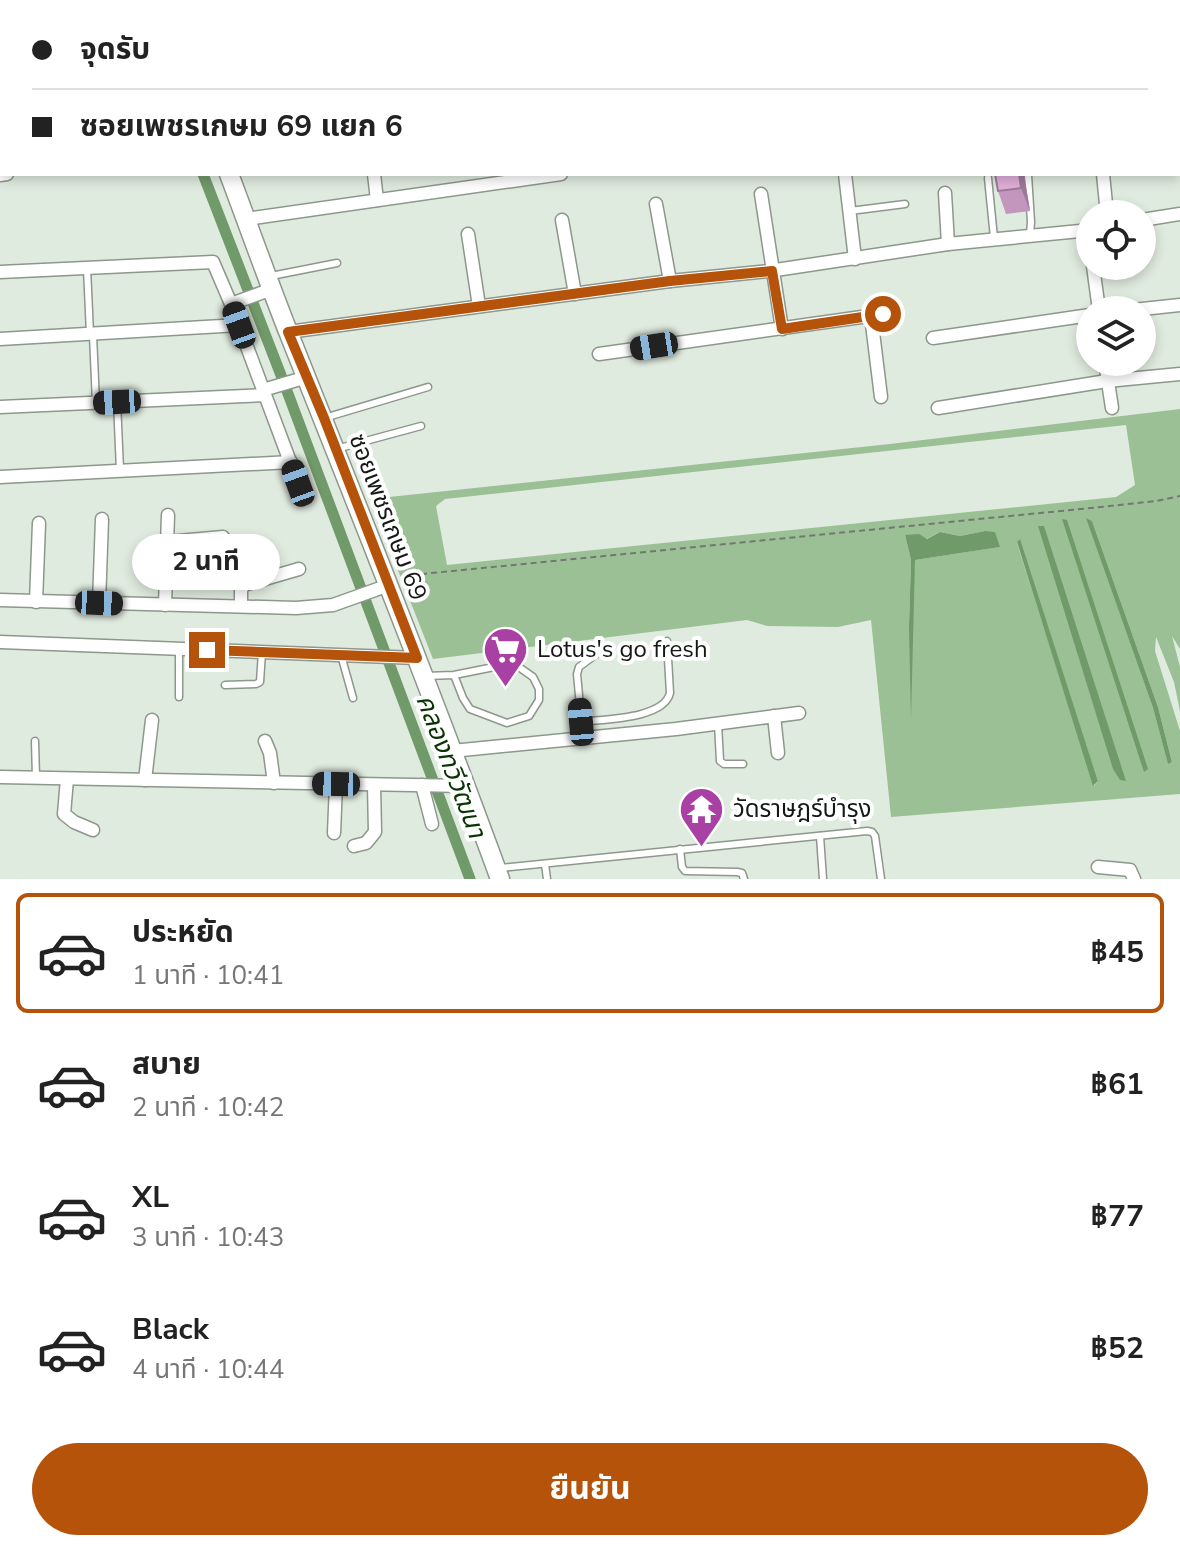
<!DOCTYPE html>
<html lang="th">
<head>
<meta charset="utf-8">
<style>
	body { margin:0; font-family:"Nunito Sans","Noto Sans Thai",sans-serif; background:#f2f2f2; color:#222; height:100vh; display:flex; flex-direction:column; font-size:30px; white-space:nowrap }
	* { box-sizing:border-box; margin:0 }
	p { font-size:26px; color:#767676 }
	.icon { flex:none; width:44px; height:44px; fill:none; stroke:currentColor; stroke-width:2; stroke-linecap:round; stroke-linejoin:round }
	.map { position:relative; height:879px; overflow:hidden }
	.sheet { display:flex; flex-direction:column; background:#fff; flex:1 }
	.sheet>* { flex:none }
	.top-card { position:absolute; left:0px; top:0px; width:1180px; height:176px; box-shadow:0 4px 12px #0003; display:grid; align-content:center; height:176px; padding:0 32px; background:#fff }
	.tools { position:absolute; left:1076px; top:200px; display:grid; gap:16px }
	.tools a { display:grid; place-items:center; width:80px; height:80px; border-radius:50%; background:#fff; box-shadow:0 4px 12px #0003; font-size:40px }
	.end { position:absolute; width:36px; height:36px; margin:-18px; border:10px solid #b45309; background:#fff; box-shadow:0 0 0 4px #fff }
	.from { border-radius:50% }
	.bubble { position:absolute; height:56px; border-radius:28px; background:#fff; box-shadow:0 4px 12px #0003; font-size:26px; font-weight:700; line-height:56px; text-align:center }
	.car { position:absolute; width:24px; height:48px; margin:-24px -12px; border-radius:10px; box-shadow:0 0 6px 2px #0007; background:linear-gradient(#222 24%,#8ab4d8 0 40%,#222 0 76%,#8ab4d8 0 86%,#222 0) }
	.top-card b { display:flex; align-items:center; gap:28px; height:76px; font-size:30px }
	.top-card b+b { border-top:2px solid #e0e0e0 }
	.top-card i { width:20px; height:20px; background:#222 }
	ul { padding:14px 0 0; list-style:none }
	li { display:flex; align-items:center; gap:24px; height:120px; margin:0 16px 12px; padding:0 16px; border:4px solid transparent; border-radius:12px }
	li div { flex:1 }
	li b { display:block; font-size:30px }
	li em { font-style:normal; font-weight:700 }
	li.current { border-color:#b45309 }
	li>.icon { width:72px; height:72px; stroke-width:1.5 }
	.button { display:flex; gap:16px; margin-top:auto; padding:16px 32px }
	.button a { flex:1; height:92px; border-radius:48px; background:#b45309; color:#fff; font-size:32px; font-weight:700; line-height:92px; text-align:center }
	.map>svg:first-child { display:block }
	.green { fill:#9bc095; fill-rule:evenodd }
	.water { fill:#719a6a }
	.lines { fill:none; stroke-linecap:round; stroke-linejoin:round }
	.canal { stroke:#719a6a; stroke-width:11 }
	.service-casing { stroke:#8d978c; stroke-width:9 }
	.minor-casing { stroke:#8d978c; stroke-width:15 }
	.secondary-casing { stroke:#8d978c; stroke-width:21 }
	.path { stroke:#717870; stroke-width:2; stroke-dasharray:6 4; stroke-linecap:butt }
	.service { stroke:#fff; stroke-width:6 }
	.minor { stroke:#fff; stroke-width:12 }
	.secondary { stroke:#fff; stroke-width:18 }
	.wall { fill:#c296bd }
	.shaded-wall { fill:#9e7a9a }
	.building { fill:#e1afdc; stroke:#9e7a9a; stroke-width:2 }
	.route { stroke:#b45309; stroke-width:10 }
	.labels { text-anchor:middle; dominant-baseline:central; stroke-width:8; stroke-linejoin:round; paint-order:stroke }
	.street-label { font-size:24px; fill:#151915; stroke:#fff }
	.poi-label { font-size:24px; fill:#151915; stroke:#fff; text-anchor:start }
	.water-label { font-size:26px; font-style:italic; fill:#073402; stroke:#fff }
</style>
</head>
<body>
<div class="map">
<svg width="1180" height="879" viewBox="0 0 1180 879">
	<rect width="100%" height="100%" fill="#e0ebdf"/>
	<!-- green -->
	<path class="green" d="M1180 409V649L1172 636 1180 667V711L1174 682 1156 637 1155 651 1180 731V794L891 817 871 620 838 627 767 626 747 620 433 659 370 499 890 444ZM1126 425 1135 485 1116 497 447 565 436 506 445 499ZM1087 519 1092 521 1158 707 1172 762 1168 763 1153 708ZM985 531 999 547 915 560 909 627 911 560 905 535 926 539 940 532 960 536ZM1019 540 1098 781 1094 786 1017 543Z"/>
	<!-- water -->
	<g class="water">
		<path d="M1086 518 1092 521 1158 707 1172 762 1168 764 1153 708Z"/>
		<path d="M1062 519 1067 520 1148 769 1144 772Z"/>
		<path d="M1038 526H1044L1126 781 1120 780 1113 769Z"/>
		<path d="M985 531 995 532 1000 547 915 560 911 719 909 627 911 560 905 535 919 534 927 539 940 532 960 536Z"/>
		<path d="M1020 539 1098 781 1093 786 1017 542Z"/>
	</g>
	<g class="lines">
		<!-- canal -->
		<g class="canal">
			<path d="M137 0 138 2"/>
			<path d="M203 174 284 383 470 879"/>
		</g>
		<defs>
			<g id="service">
				<path d="M240 0V2"/>
				<path d="M264 0V2"/>
				<path d="M461 0V2"/>
				<path d="M489 0V2"/>
				<path d="M517 0V2"/>
				<path d="M1028 175 1031 222 1030 235"/>
				<path d="M988 178 994 238"/>
				<path d="M850 211 905 204"/>
				<path d="M87 268 90 334"/>
				<path d="M271 276 337 263"/>
				<path d="M93 335 96 403"/>
				<path d="M117 402 120 470"/>
				<path d="M324 418 428 387"/>
				<path d="M336 449 421 426"/>
				<path d="M341 655 353 698"/>
				<path d="M425 676 454 675 504 665H516L533 677 539 689V700L529 716 507 723 470 709 463 698 454 675"/>
				<path d="M225 685 256 684 260 682 262 652"/>
				<path d="M179 697V649"/>
				<path d="M581 722C604 719 664 719 670 693L667 641"/>
				<path d="M718 724 720 761 724 764H743"/>
				<path d="M583 738 577 674 579 667 606 647"/>
				<path d="M35 741 36 777"/>
				<path d="M820 836 823 879"/>
				<path d="M680 849 682 867 685 871 737 872 742 873 744 879"/>
				<path d="M545 864 547 879"/>
				<path d="M500 868 867 831 872 832 875 836 881 879"/>
			</g>
			<g id="minor">
				<path d="M776 0V2"/>
				<path d="M1134 0V2"/>
				<path d="M0 60H2"/>
				<path d="M1178 60H1180"/>
				<path d="M1178 124 1180 123"/>
				<path d="M374 174 377 200"/>
				<path d="M845 174 855 259"/>
				<path d="M1103 174 1107 214"/>
				<path d="M0 175 7 174"/>
				<path d="M945 193 948 244"/>
				<path d="M761 194 782 329"/>
				<path d="M656 204 670 281"/>
				<path d="M246 219 561 174"/>
				<path d="M562 220 575 294"/>
				<path d="M1142 220 1180 214"/>
				<path d="M468 234 479 306"/>
				<path d="M1093 266 1099 310"/>
				<path d="M0 272 213 262 231 304 298 483"/>
				<path d="M231 304 272 289"/>
				<path d="M1133 310 1180 305"/>
				<path d="M871 316 881 397"/>
				<path d="M288 332 670 281 769 271 948 244 1090 230"/>
				<path d="M933 338 1090 315"/>
				<path d="M0 339 239 325"/>
				<path d="M599 354 883 314"/>
				<path d="M1105 362 1112 408"/>
				<path d="M263 390 307 377"/>
				<path d="M0 407 265 395"/>
				<path d="M938 408 1107 381 1180 374"/>
				<path d="M0 477 291 462"/>
				<path d="M167 542 223 537"/>
				<path d="M0 600 296 608 333 605 389 585"/>
				<path d="M36 602 39 523"/>
				<path d="M99 603 102 519"/>
				<path d="M165 605 168 515"/>
				<path d="M241 606V590L244 585 299 569"/>
				<path d="M0 642 417 658"/>
				<path d="M774 716 778 753"/>
				<path d="M265 741 270 753 274 783"/>
				<path d="M452 751 676 729 799 713"/>
				<path d="M0 777 465 786"/>
				<path d="M67 779 64 814 74 822 93 830"/>
				<path d="M145 780 152 720"/>
				<path d="M422 785 432 824"/>
				<path d="M334 833 336 784"/>
				<path d="M354 846 366 843 375 832 374 785"/>
				<path d="M1098 867 1130 870 1134 879"/>
			</g>
			<g id="secondary">
				<path d="M164 0 165 2"/>
				<path d="M229 174C249 227 268 281 289 334 361 515 433 696 500 879"/>
			</g>
		</defs>
		<!-- service casing -->
		<use href="#service" class="service-casing"/>
		<!-- minor casing -->
		<use href="#minor" class="minor-casing"/>
		<!-- secondary casing -->
		<use href="#secondary" class="secondary-casing"/>
		<!-- path -->
		<path class="path" d="M402 580 422 574 1101 507 1156 501 1180 496"/>
		<!-- service -->
		<use href="#service" class="service"/>
		<!-- minor -->
		<use href="#minor" class="minor"/>
		<!-- secondary -->
		<use href="#secondary" class="secondary"/>
	</g>
	<!-- wall -->
	<path class="wall" d="M1024 174 1030 211 1006 214 998 191Z"/>
	<!-- shaded-wall -->
	<path class="shaded-wall" d="M1019 174H1024L1030 211 1021 188Z"/>
	<!-- building -->
	<path class="building" d="M995 174H1019L1021 188 998 191Z"/>
	<g class="lines">
		<!-- route -->
		<path class="route" d="M207 650 417 658 324 418 288 332 670 281 772 271 782 329 883 314"/>
	</g>
	<!-- icons -->
	<defs>
		<symbol id="supermarket-pin" viewBox="-11 -11 22 30"><path d="M0 17L-7.5 6A9.5 9.5 0 1 1 7.5 6Z" fill="#a941a4" stroke="#fff"/><path d="M-6-5.5h2.5l.6 2H6L4.5 2H-2.5L-4.4-4H-6ZM-1.5 3.2a1.3 1.3 0 1 0 .1 0ZM3 3.2a1.3 1.3 0 1 0 .1 0Z" fill="#fff"/></symbol>
		<symbol id="temple-pin" viewBox="-11 -11 22 30"><path d="M0 17L-7.5 6A9.5 9.5 0 1 1 7.5 6Z" fill="#a941a4" stroke="#fff"/><path d="M0-6L5-2H3V0L6.5 2.5H4V6H1.5V3h-3V6H-4V2.5H-6.5L-3 0V-2H-5Z" fill="#fff"/></symbol>
	</defs>
	<g fill-rule="evenodd">
		<use href="#supermarket-pin" x="480" y="624" width="51" height="69"/>
		<use href="#temple-pin" x="676" y="784" width="51" height="69"/>
	</g>
	<g class="labels">
		<!-- street labels -->
		<g class="street-label">
			<text transform="translate(388 517) rotate(69)">ซอยเพชรเกษม 69</text>
		</g>
		<!-- poi labels -->
		<g class="poi-label">
			<text x="537" y="649">Lotus's go fresh</text>
			<text x="733" y="809">วัดราษฎร์บำรุง</text>
		</g>
		<!-- water labels -->
		<g class="water-label">
			<text transform="translate(451 766) rotate(69)">คลองทวีวัฒนา</text>
		</g>
	</g>
</svg>
<div class="tools">
<a><svg class="icon" aria-label="locate" viewBox="0 0 24 24"><circle cx="12" cy="12" r="6"/><path d="M12 2v4M12 18v4M2 12h4M18 12h4"/></svg></a>
<a><svg class="icon" aria-label="layers" viewBox="0 0 24 24"><path d="M12 4l9 5-9 5-9-5zM3 14l9 5 9-5"/></svg></a>
</div>
<i class="end from" style="left:883px;top:314px"></i>
<i class="end" style="left:207px;top:650px"></i>
<div class="bubble" style="left:132px;top:534px;width:148px">2 นาที</div>
<i class="car" style="left:239px;top:325px;rotate:340deg"></i>
<i class="car" style="left:654px;top:346px;rotate:261deg"></i>
<i class="car" style="left:117px;top:402px;rotate:267deg"></i>
<i class="car" style="left:298px;top:483px;rotate:340deg"></i>
<i class="car" style="left:99px;top:603px;rotate:92deg"></i>
<i class="car" style="left:581px;top:722px;rotate:355deg"></i>
<i class="car" style="left:336px;top:784px;rotate:271deg"></i>
<div class="top-card">
<b><i class="from"></i>จุดรับ</b>
<b><i></i>ซอยเพชรเกษม 69 แยก 6</b>
</div>
</div>
<section class="sheet">
<ul>
<li class="current"><svg class="icon" aria-label="car" viewBox="0 0 24 24"><path d="M5 17H2v-5l4-1 3-4h7l3 4 3 1v5h-3M9 17h6M6 11h13"/><circle cx="7" cy="17" r="2"/><circle cx="17" cy="17" r="2"/></svg><div><b>ประหยัด</b><p>1 นาที · 10:41</p></div><em>฿45</em></li>
<li><svg class="icon" aria-label="car" viewBox="0 0 24 24"><path d="M5 17H2v-5l4-1 3-4h7l3 4 3 1v5h-3M9 17h6M6 11h13"/><circle cx="7" cy="17" r="2"/><circle cx="17" cy="17" r="2"/></svg><div><b>สบาย</b><p>2 นาที · 10:42</p></div><em>฿61</em></li>
<li><svg class="icon" aria-label="car" viewBox="0 0 24 24"><path d="M5 17H2v-5l4-1 3-4h7l3 4 3 1v5h-3M9 17h6M6 11h13"/><circle cx="7" cy="17" r="2"/><circle cx="17" cy="17" r="2"/></svg><div><b>XL</b><p>3 นาที · 10:43</p></div><em>฿77</em></li>
<li><svg class="icon" aria-label="car" viewBox="0 0 24 24"><path d="M5 17H2v-5l4-1 3-4h7l3 4 3 1v5h-3M9 17h6M6 11h13"/><circle cx="7" cy="17" r="2"/><circle cx="17" cy="17" r="2"/></svg><div><b>Black</b><p>4 นาที · 10:44</p></div><em>฿52</em></li>
</ul>
<div class="button"><a>ยืนยัน</a></div>
</section>
</body>
</html>
